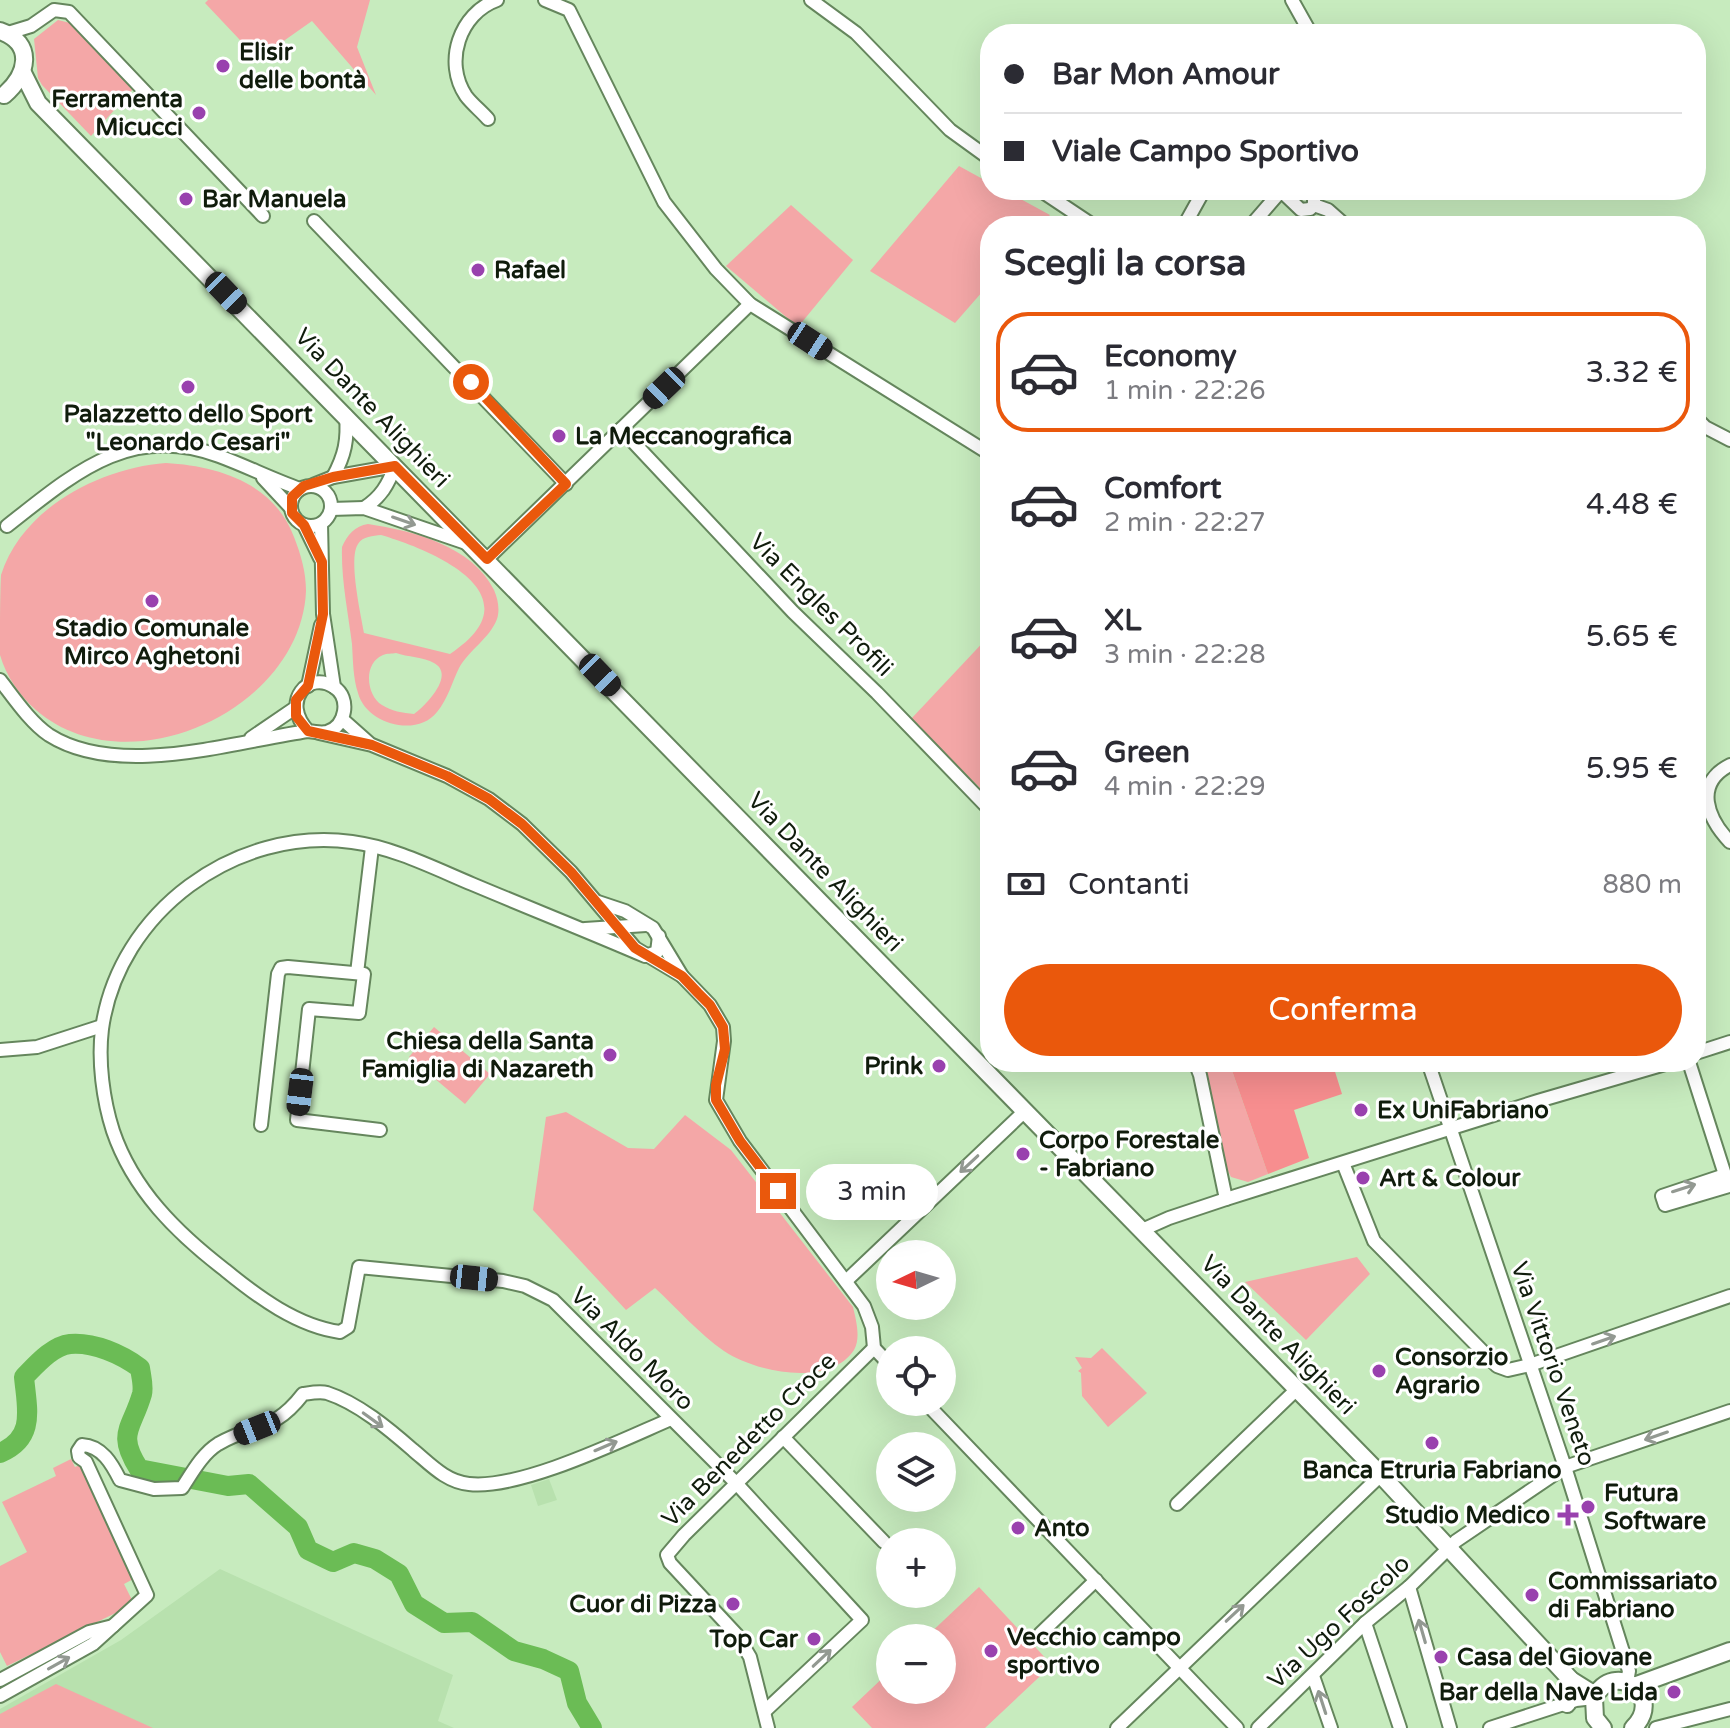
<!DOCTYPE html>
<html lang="it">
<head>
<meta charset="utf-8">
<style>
	body { margin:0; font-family:"Varela Round",sans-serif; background:#f7f7f7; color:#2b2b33; height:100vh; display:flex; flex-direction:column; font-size:30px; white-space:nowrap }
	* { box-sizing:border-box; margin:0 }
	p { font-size:26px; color:#7c7c81 }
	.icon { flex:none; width:44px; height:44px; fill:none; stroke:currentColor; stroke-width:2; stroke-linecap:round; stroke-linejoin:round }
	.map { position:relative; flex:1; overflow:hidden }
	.sheet { position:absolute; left:980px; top:216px; width:726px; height:856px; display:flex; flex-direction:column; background:#fff; border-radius:32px; box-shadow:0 8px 32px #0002 }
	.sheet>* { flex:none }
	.banner { position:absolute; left:980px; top:24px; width:726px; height:176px; border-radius:32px; box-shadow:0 8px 32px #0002; display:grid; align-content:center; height:176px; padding:0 24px; background:#fff }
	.needle { width:52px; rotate:265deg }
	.buttons { position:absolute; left:876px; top:1240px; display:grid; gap:16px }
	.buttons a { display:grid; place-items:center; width:80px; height:80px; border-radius:50%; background:#fff; box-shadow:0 8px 32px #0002; font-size:40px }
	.end { position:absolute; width:36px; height:36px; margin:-18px; border:10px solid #ea580c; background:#fff; box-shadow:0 0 0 4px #fff }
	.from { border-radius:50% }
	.bubble { position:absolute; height:56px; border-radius:28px; background:#fff; box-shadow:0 8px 32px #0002; font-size:26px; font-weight:600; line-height:56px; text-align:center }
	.car { position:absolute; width:24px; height:48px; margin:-24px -12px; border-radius:10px; box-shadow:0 0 6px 2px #0007; background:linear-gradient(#222 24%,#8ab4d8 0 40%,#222 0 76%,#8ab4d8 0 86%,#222 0) }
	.banner b { display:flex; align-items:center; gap:28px; height:76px; font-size:30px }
	.banner b+b { border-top:2px solid #e1e1e2 }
	.banner i { width:20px; height:20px; background:#2b2b33 }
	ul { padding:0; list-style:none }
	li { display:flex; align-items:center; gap:24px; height:120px; margin:0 16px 12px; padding:0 8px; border:4px solid transparent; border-radius:32px }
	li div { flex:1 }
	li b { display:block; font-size:30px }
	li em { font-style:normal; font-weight:600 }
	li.selected { border-color:#ea580c }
	li>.icon { width:72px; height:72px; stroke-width:1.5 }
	h2 { padding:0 24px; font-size:36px; line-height:96px }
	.pay { display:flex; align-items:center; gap:20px; height:88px; padding:0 24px; font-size:30px }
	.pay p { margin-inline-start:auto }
	.primary-button { display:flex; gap:16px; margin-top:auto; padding:16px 24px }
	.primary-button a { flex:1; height:92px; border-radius:48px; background:#ea580c; color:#fff; font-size:32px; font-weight:600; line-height:92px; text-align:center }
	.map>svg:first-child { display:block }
	.built { fill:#b8e1ae }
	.green { fill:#f4a7a7; fill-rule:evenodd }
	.forest { fill:#f78e8f }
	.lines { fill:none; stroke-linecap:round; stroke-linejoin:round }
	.river { stroke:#6bbc55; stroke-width:20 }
	.minor-casing { stroke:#65865d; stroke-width:16 }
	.major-casing { stroke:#65865d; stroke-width:20 }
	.minor { stroke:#fff; stroke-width:12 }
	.major { stroke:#fff; stroke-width:16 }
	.oneway { stroke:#939992 }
	.route { stroke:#ea580c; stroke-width:10 }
	.poi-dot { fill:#9941ae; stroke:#fff; stroke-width:3 }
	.labels { text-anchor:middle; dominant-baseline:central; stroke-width:6; stroke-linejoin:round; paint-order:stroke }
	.poi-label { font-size:24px; font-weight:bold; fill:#101c0c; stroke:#fff; text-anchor:start }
	.street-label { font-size:24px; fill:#101c0c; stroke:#fff }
</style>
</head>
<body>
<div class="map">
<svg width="1730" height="1728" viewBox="0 0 1730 1728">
	<rect width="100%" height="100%" fill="#c7ebbe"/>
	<!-- built -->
	<g class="built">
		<path d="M549 1479 557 1500 538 1506 531 1485Z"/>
		<path d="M220 1569 453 1675 438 1721 454 1728H0V1709L121 1640Z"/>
	</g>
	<!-- green -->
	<g class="green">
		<path d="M208 0H370L357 47 376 95 312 21 258 59 205 3Z"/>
		<path d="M58 20 70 23 134 88 91 136 42 85 38 78 34 39Z"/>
		<path d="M959 166 990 183V190H1004L1050 215 1040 226H990V283L955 323 870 271Z"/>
		<path d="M791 205 853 260 798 327 726 266Z"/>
		<path d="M166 463C218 466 274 483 294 537 301 555 306 572 306 591 301 710 127 789 36 710 20 696 6 676 0 655 0 635 0 593 1 575 22 508 100 468 166 463Z"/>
		<path d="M368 524C414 531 472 546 494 590 498 599 500 610 497 619 490 638 469 650 459 668 452 682 448 699 437 712 417 738 366 724 358 693 353 678 353 660 352 644 348 612 341 579 342 547 347 535 355 526 368 524ZM381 535C436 551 538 596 450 654L364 633C361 615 348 559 358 544 363 536 373 536 381 535ZM396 653C407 657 424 657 434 663 456 675 425 706 414 714 403 713 391 711 382 705 366 695 363 663 383 655 387 653 392 654 396 653Z"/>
		<path d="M990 635V798L911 719Z"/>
		<path d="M434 1027 490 1074 465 1104 409 1057Z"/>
		<path d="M1201 1062H1229L1268 1174 1248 1182 1231 1177 1226 1167Z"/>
		<path d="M566 1112 628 1148 654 1149 685 1115 731 1150 853 1307C856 1320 861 1338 854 1350 829 1388 755 1372 724 1351 699 1334 677 1308 655 1288L626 1310 533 1210 546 1117Z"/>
		<path d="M1357 1257 1370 1274 1306 1340 1245 1282Z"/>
		<path d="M1102 1348 1147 1393 1108 1427 1082 1396 1081 1373 1078 1371 1082 1368 1075 1357 1091 1358Z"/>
		<path d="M71 1459 75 1467 82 1464 137 1577 124 1584 134 1604 7 1666 0 1652V1566L27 1552 2 1502 56 1476 53 1468Z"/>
		<path d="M979 1587 1052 1665 985 1728H872L852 1707 890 1671V1690H942V1638H925Z"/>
		<path d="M56 1684 153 1728H0V1714Z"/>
	</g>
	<!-- forest -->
	<path class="forest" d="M1229 1062H1332L1342 1094 1294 1110 1309 1158 1268 1174Z"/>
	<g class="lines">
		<!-- river -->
		<path class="river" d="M0 1453C36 1438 27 1409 24 1377 36 1365 52 1346 70 1344 94 1342 121 1354 140 1368 141 1376 144 1386 142 1394 132 1429 116 1433 139 1469L228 1486 249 1484 298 1527 308 1550 333 1562 354 1553 375 1559 399 1574 414 1604 444 1623 472 1622 514 1651 543 1659 569 1671 577 1703 592 1728"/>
		<defs>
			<g id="minor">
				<path d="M545 0 569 10 664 202 716 269 750 304 990 454"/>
				<path d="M811 0 856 33 950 130 990 159"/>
				<path d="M1292 0 1311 34"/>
				<path d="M8 33 31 26 54 10 69 12 263 216"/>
				<path d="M488 119C481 111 472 104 466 96 443 62 460 13 497 0"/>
				<path d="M1040 190 1094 226"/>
				<path d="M1280 190 1301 210 1310 209 1314 205"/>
				<path d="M1311 190 1314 193V205"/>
				<path d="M1314 205 1328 210 1346 226"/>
				<path d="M314 221 566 484"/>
				<path d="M1184 226 1204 190"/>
				<path d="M1253 226 1254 222 1280 192"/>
				<path d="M1696 418 1705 427 1730 440"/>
				<path d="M621 429 793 612 877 693 990 810"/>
				<path d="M333 477C345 455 348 440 346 415"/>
				<path d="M263 478 291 508"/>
				<path d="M313 485 333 477 395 466C388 485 381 497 364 508"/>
				<circle cx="311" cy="506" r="20"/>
				<path d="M331 509 364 508 466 543"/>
				<path d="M321 524 323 614 334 687"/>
				<path d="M304 525 320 558"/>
				<path d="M7 526C72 475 130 422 219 456 246 466 272 479 300 489"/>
				<path d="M487 559 750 304"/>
				<path d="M0 680C14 698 30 722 49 735 118 779 233 742 308 731 314 732 321 733 327 732 346 726 351 698 334 687 309 670 280 701 308 731"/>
				<path d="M308 686 321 625"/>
				<path d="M342 719 369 743"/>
				<path d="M319 733 372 745 447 776 489 799 522 824 571 872 635 948 682 976 710 1005 723 1027 724 1041 716 1100 740 1141 864 1306 872 1327 874 1348 890 1365"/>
				<path d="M251 738 295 708"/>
				<path d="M1730 765C1693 784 1708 819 1730 842"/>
				<path d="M598 902 625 911 653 928 682 976"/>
				<path d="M585 929 646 925"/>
				<path d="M659 936 657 952 645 956C587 931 529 908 472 884 434 868 392 847 352 842 236 826 118 912 102 1029 98 1061 103 1100 113 1131 133 1190 177 1233 225 1270 258 1297 297 1326 340 1332L348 1327 359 1267 503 1281 525 1286 553 1300 736 1483 862 1620 765 1711"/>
				<path d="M357 973 372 847"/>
				<path d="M0 1050 37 1047 102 1026"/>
				<path d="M1696 1053 1730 1042"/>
				<path d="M1195 1062 1200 1075 1226 1199"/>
				<path d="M1428 1062 1565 1467 1629 1671 1627 1682"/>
				<path d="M1689 1062 1727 1181"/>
				<path d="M261 1125 278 974 281 968 288 967 364 974 359 1013 309 1009 297 1120 380 1130"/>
				<path d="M1343 1163 1374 1241 1497 1366 1508 1370 1530 1365 1730 1296"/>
				<path d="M1725 1175 1662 1196 1665 1205 1729 1186"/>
				<path d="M1142 1230 1169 1218 1226 1199 1538 1101 1672 1062"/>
				<path d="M846 1281 1025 1111"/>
				<path d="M925 1402 1237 1728"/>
				<path d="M783 1437 884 1542"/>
				<path d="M1177 1504 1297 1389"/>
				<path d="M1409 1587 1450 1728"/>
				<path d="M1365 1623 1400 1728"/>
				<path d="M1040 1634 1096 1580"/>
				<path d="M1313 1676 1331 1728"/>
				<path d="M0 1680 89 1632 113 1626"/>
				<path d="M0 1696 93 1644 147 1595 86 1462 79 1457 78 1451 82 1445C102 1446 112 1464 120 1480L154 1489 182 1488C192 1473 202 1454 218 1444 254 1423 273 1433 303 1394 310 1393 320 1391 327 1393 358 1403 389 1429 413 1450 430 1464 446 1482 469 1484 520 1490 622 1440 671 1419"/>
				<path d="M768 1728 750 1657 737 1635 670 1563 667 1555 684 1535 874 1348"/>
				<path d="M1117 1728 1381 1475"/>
				<path d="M1258 1728 1365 1623 1409 1587 1456 1541 1565 1467 1730 1411"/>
				<path d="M1490 1728 1576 1700 1594 1698"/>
				<path d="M1656 1728 1730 1709"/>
			</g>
			<g id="major">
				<path d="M0 31C35 43 28 75 4 95"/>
				<path d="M23 73 38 103 1381 1475 1571 1680 1595 1695"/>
				<path d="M1634 1686 1730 1651"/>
				<path d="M1567 1704 1571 1680"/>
				<path d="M1603 1728 1595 1718 1594 1698C1614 1658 1666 1696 1633 1728"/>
			</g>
		</defs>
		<!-- minor casing -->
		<use href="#minor" class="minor-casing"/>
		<!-- major casing -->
		<use href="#major" class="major-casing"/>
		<!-- minor -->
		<use href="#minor" class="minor"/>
		<!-- major -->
		<use href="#major" class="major"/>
	</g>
	<!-- one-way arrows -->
	<defs><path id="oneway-shaft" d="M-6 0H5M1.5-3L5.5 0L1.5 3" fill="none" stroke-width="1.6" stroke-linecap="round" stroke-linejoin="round" transform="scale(2)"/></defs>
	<g class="oneway">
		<use href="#oneway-shaft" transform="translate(404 521) rotate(19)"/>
		<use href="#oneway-shaft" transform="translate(969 1164) rotate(137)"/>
		<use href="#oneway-shaft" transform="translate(1684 1188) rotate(-18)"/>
		<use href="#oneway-shaft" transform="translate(1604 1340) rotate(-19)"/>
		<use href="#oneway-shaft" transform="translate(373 1420) rotate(36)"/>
		<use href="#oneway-shaft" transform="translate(1656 1436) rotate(161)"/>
		<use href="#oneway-shaft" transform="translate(606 1446) rotate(-23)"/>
		<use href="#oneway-shaft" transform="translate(1235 1613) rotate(-43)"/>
		<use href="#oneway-shaft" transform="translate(1422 1631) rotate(-106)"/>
		<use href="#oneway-shaft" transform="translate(822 1658) rotate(-43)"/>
		<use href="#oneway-shaft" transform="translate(59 1663) rotate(-29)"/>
		<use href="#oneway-shaft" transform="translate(1322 1702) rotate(-108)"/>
	</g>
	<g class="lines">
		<!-- route -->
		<path class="route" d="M471 382 566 484 487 559 395 466 333 477 304 486 292 497V513L304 525 322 562 323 614 308 686 296 700V716L308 731 372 745 447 776 489 799 522 824 571 872 635 948 682 976 698 993 710 1005 723 1027 725 1049 716 1085V1100L740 1141 778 1191"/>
	</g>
	<!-- markers -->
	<g class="poi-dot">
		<circle cx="223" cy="66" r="8"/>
		<circle cx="199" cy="113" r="8"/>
		<circle cx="186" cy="199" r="8"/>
		<circle cx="478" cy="270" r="8"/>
		<circle cx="188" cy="387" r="8"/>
		<circle cx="559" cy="436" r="8"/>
		<circle cx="152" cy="601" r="8"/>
		<circle cx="610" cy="1055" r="8"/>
		<circle cx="939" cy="1066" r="8"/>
		<circle cx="1361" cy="1110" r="8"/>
		<circle cx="1023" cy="1154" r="8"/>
		<circle cx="1363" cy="1178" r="8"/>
		<circle cx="1379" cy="1371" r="8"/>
		<circle cx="1432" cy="1443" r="8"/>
		<circle cx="1588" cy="1507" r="8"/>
		<path d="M1564 1503h8v8h8v8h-8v8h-8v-8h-8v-8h8z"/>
		<circle cx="1018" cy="1528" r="8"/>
		<circle cx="1532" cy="1595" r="8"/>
		<circle cx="733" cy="1604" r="8"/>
		<circle cx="814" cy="1639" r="8"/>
		<circle cx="991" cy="1651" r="8"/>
		<circle cx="1441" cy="1657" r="8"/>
		<circle cx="1674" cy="1692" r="8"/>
	</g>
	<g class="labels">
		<!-- poi labels -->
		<g class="poi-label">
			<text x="239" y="52">Elisir<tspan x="239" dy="28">delle bontà</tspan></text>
			<text x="183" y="99" text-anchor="end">Ferramenta<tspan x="183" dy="28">Micucci</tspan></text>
			<text x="202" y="199">Bar Manuela</text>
			<text x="494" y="270">Rafael</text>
			<text x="188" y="414" text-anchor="middle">Palazzetto dello Sport<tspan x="188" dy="28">"Leonardo Cesari"</tspan></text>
			<text x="575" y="436">La Meccanografica</text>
			<text x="152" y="628" text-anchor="middle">Stadio Comunale<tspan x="152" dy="28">Mirco Aghetoni</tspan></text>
			<text x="594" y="1041" text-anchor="end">Chiesa della Santa<tspan x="594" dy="28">Famiglia di Nazareth</tspan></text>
			<text x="923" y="1066" text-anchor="end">Prink</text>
			<text x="1377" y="1110">Ex UniFabriano</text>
			<text x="1039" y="1140">Corpo Forestale<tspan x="1039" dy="28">- Fabriano</tspan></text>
			<text x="1379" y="1178">Art &amp; Colour</text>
			<text x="1395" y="1357">Consorzio<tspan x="1395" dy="28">Agrario</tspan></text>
			<text x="1432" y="1470" text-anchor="middle">Banca Etruria Fabriano</text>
			<text x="1604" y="1493">Futura<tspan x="1604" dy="28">Software</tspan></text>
			<text x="1550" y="1515" text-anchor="end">Studio Medico</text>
			<text x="1034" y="1528">Anto</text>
			<text x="1548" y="1581">Commissariato<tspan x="1548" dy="28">di Fabriano</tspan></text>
			<text x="717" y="1604" text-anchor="end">Cuor di Pizza</text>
			<text x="1007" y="1637">Vecchio campo<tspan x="1007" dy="28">sportivo</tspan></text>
			<text x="798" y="1639" text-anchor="end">Top Car</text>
			<text x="1457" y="1657">Casa del Giovane</text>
			<text x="1658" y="1692" text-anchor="end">Bar della Nave Lida</text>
		</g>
		<!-- street labels -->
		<g class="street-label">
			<text transform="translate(372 408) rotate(46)">Via Dante Alighieri</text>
			<text transform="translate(821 605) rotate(45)">Via Engles Profili</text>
			<text transform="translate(825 872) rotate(46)">Via Dante Alighieri</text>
			<text transform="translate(1278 1335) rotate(46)">Via Dante Alighieri</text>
			<text transform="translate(632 1349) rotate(45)">Via Aldo Moro</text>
			<text transform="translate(1553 1364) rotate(71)">Via Vittorio Veneto</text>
			<text transform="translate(749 1440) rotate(-45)">Via Benedetto Croce</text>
			<text transform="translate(1339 1622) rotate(-43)">Via Ugo Foscolo</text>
		</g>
	</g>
</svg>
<div class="buttons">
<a><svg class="needle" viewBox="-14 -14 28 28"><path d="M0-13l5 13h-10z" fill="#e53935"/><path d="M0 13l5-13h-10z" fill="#7c7c81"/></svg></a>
<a><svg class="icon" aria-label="locate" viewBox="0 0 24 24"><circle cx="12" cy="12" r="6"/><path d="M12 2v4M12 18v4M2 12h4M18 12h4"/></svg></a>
<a><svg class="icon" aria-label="layers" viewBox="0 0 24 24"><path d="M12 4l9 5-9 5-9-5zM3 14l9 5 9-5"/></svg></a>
<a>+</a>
<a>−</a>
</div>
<i class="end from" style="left:471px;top:382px"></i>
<i class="end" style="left:778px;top:1191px"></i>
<div class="bubble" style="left:806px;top:1164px;width:132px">3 min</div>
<i class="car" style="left:226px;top:293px;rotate:136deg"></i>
<i class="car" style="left:810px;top:341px;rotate:123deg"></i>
<i class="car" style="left:664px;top:388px;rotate:226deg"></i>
<i class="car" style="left:600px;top:675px;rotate:136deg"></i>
<i class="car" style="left:300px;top:1092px;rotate:187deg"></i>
<i class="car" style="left:474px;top:1278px;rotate:96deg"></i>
<i class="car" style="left:257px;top:1428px;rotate:248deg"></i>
<div class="banner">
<b><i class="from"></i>Bar Mon Amour</b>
<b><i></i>Viale Campo Sportivo</b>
</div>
<section class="sheet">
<h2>Scegli la corsa</h2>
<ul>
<li class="selected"><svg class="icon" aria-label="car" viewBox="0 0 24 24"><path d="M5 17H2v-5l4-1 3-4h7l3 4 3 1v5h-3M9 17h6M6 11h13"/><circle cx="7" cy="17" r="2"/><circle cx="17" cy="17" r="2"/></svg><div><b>Economy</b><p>1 min · 22:26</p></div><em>3.32 €</em></li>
<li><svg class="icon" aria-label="car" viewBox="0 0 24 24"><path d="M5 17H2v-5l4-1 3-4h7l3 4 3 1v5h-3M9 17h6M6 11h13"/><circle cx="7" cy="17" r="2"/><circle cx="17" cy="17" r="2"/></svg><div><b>Comfort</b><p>2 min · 22:27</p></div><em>4.48 €</em></li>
<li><svg class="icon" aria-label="car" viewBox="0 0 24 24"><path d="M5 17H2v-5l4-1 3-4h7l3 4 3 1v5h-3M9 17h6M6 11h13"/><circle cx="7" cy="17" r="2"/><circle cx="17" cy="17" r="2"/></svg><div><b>XL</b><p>3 min · 22:28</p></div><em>5.65 €</em></li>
<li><svg class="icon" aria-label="car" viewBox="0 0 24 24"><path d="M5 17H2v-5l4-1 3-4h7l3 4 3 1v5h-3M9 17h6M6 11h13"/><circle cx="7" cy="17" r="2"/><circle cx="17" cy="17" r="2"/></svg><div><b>Green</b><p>4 min · 22:29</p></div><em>5.95 €</em></li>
</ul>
<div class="pay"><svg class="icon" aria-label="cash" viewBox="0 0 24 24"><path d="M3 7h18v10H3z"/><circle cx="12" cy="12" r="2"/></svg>Contanti<p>880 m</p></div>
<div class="primary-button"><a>Conferma</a></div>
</section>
</div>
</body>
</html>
